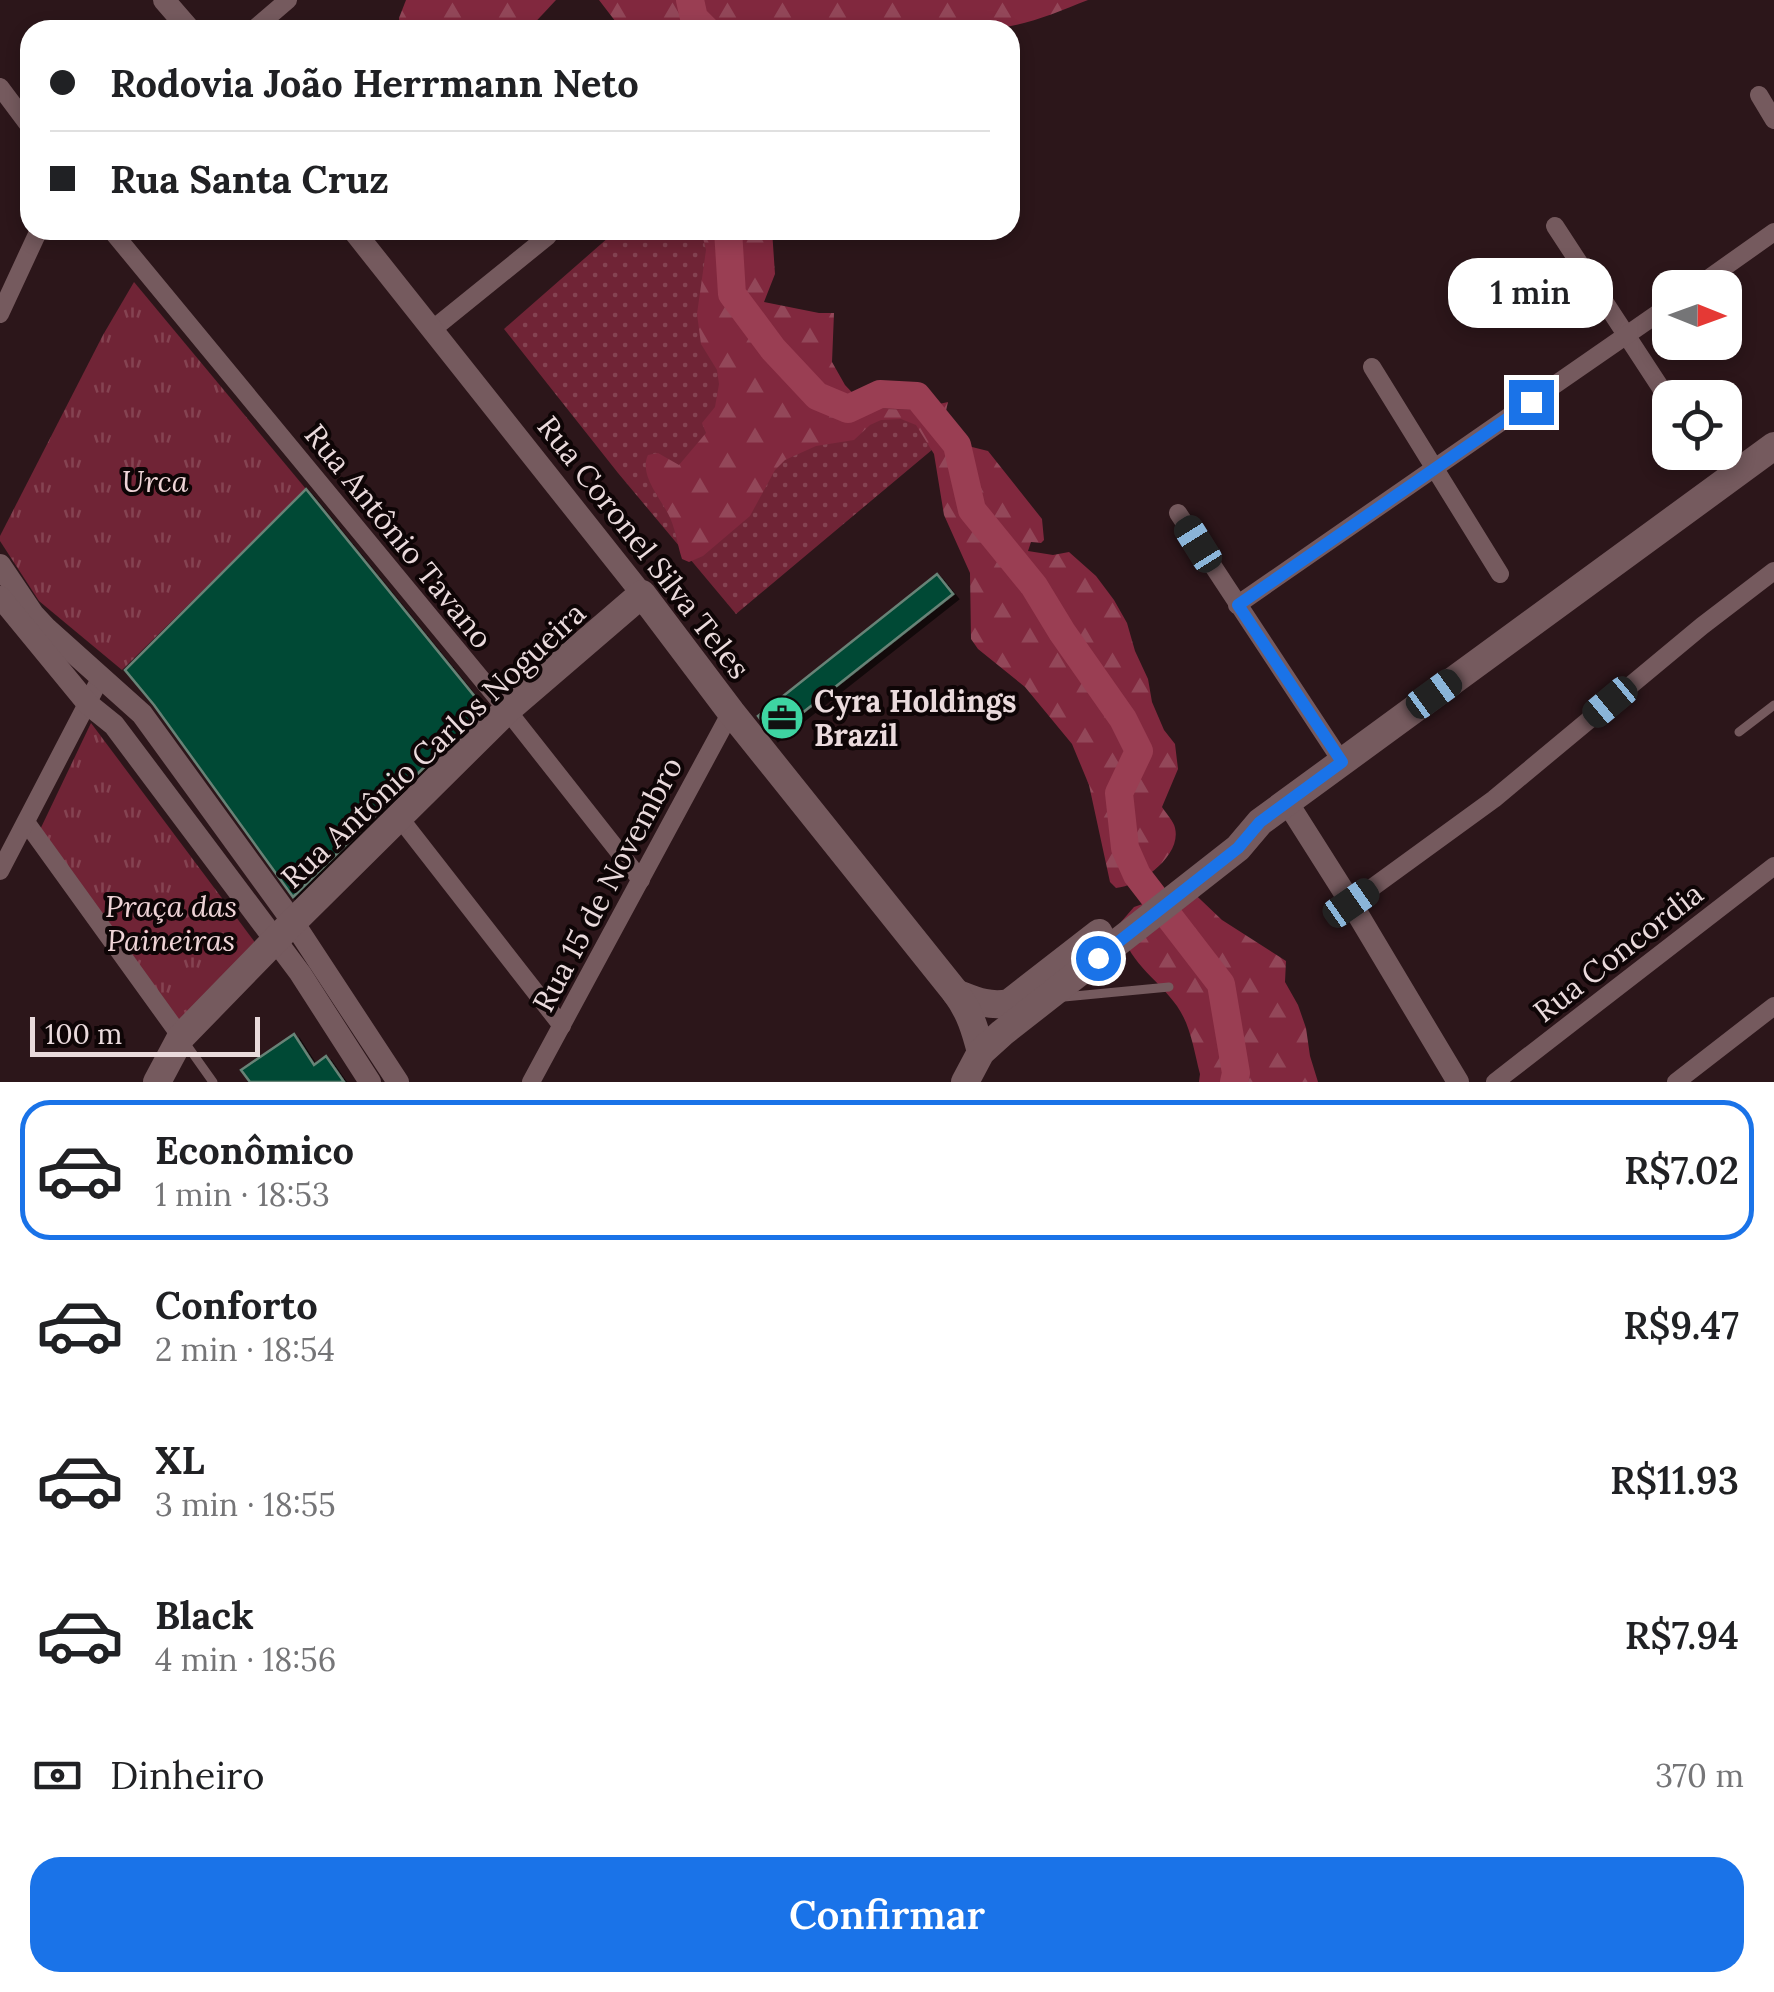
<!DOCTYPE html>
<html lang="pt">
<head>
<meta charset="utf-8">
<style>
	body { margin:0; font-family:Lora,serif; background:#f2f2f2; color:#202124; height:100vh; display:flex; flex-direction:column; font-size:38px; white-space:nowrap }
	* { box-sizing:border-box; margin:0 }
	p { font-size:32px; color:#757577 }
	.icon { flex:none; width:55px; height:55px; fill:none; stroke:currentColor; stroke-width:2; stroke-linecap:round; stroke-linejoin:round }
	.map { position:relative; height:1082px; overflow:hidden }
	.details { display:flex; flex-direction:column; background:#fff; flex:1 }
	.details>* { flex:none }
	.hud { position:absolute; left:20px; top:20px; width:1000px; height:220px; border-radius:30px; box-shadow:0 5px 15px #0003; display:grid; align-content:center; height:220px; padding:0 30px; background:#fff }
	.needle { width:65px; rotate:91deg }
	.buttons { position:absolute; left:1652px; top:270px; display:grid; gap:20px }
	.buttons a { display:grid; place-items:center; width:90px; height:90px; border-radius:20px; background:#fff; box-shadow:0 5px 15px #0003; font-size:50px }
	.scale { position:absolute; left:30px; bottom:25px; width:230px; box-sizing:border-box; padding-left:10px; border:5px solid #eadadc; border-top:0; font-size:28px; line-height:35px; white-space:nowrap; color:#eadadc; -webkit-text-stroke:8px #0e0506; paint-order:stroke }
	.end { position:absolute; width:45px; height:45px; margin:-22px; border:12px solid #1a73e8; background:#fff; box-shadow:0 0 0 5px #fff }
	.from { border-radius:50% }
	.bubble { position:absolute; height:70px; border-radius:30px; background:#fff; box-shadow:0 5px 15px #0003; font-size:32px; font-weight:600; line-height:70px; text-align:center }
	.car { position:absolute; width:30px; height:60px; margin:-30px -15px; border-radius:12px; box-shadow:0 0 8px 2px #0007; background:linear-gradient(#222 24%,#8ab4d8 0 40%,#222 0 76%,#8ab4d8 0 86%,#222 0) }
	.hud b { display:flex; align-items:center; gap:35px; height:95px; font-size:38px }
	.hud b+b { border-top:2px solid #e0e0e0 }
	.hud i { width:25px; height:25px; background:#202124 }
	ul { padding:18px 0 0; list-style:none }
	li { display:flex; align-items:center; gap:30px; height:140px; margin:0 20px 15px; padding:0 10px; border:5px solid transparent; border-radius:30px }
	li div { flex:1 }
	li b { display:block; font-size:38px }
	li em { font-style:normal; font-weight:600 }
	li.active { border-color:#1a73e8 }
	li>.icon { width:90px; height:90px; stroke-width:1.5 }
	.pay { display:flex; align-items:center; gap:25px; height:110px; padding:0 30px; font-size:38px }
	.pay p { margin-inline-start:auto }
	.action { display:flex; gap:20px; margin-top:auto; padding:20px 30px }
	.action a { flex:1; height:115px; border-radius:30px; background:#1a73e8; color:#fff; font-size:40px; font-weight:600; line-height:115px; text-align:center }
	.map>svg:first-child { display:block }
	.grass { fill:url(#grass-dots) }
	.forest { fill:url(#forest-firs) }
	.park { fill:url(#park-tufts) }
	.lines { fill:none; stroke-linecap:round; stroke-linejoin:round }
	.river { stroke:#9a3e53; stroke-width:28 }
	.building { fill:#004934; stroke:#688377; stroke-width:2.5; filter:url(#shadow) }
	.service { stroke:#755a5e; stroke-width:9 }
	.minor { stroke:#755a5e; stroke-width:18 }
	.tertiary { stroke:#755a5e; stroke-width:22 }
	.secondary { stroke:#755a5e; stroke-width:28 }
	.route { stroke:#1a73e8; stroke-width:12 }
	.labels { text-anchor:middle; dominant-baseline:central; stroke-width:8; stroke-linejoin:round; paint-order:stroke }
	.park-label { font-size:30px; font-style:italic; fill:#efd4d7; stroke:#0e0506 }
	.street-label { font-size:30px; fill:#eadadc; stroke:#0e0506 }
	.poi-label { font-size:30px; font-weight:bold; fill:#eadadc; stroke:#0e0506; text-anchor:start }
</style>
</head>
<body>
<div class="map">
<svg width="1774" height="1082" viewBox="0 0 1774 1082">
	<defs>
		<pattern id="grass-dots" width="8" height="8" patternUnits="userSpaceOnUse" patternTransform="scale(2.5)"><rect width="8" height="8" fill="#702436"/><path d="M2 2h.1M6 6h.1" fill="none" stroke="#854352" stroke-width="1.8" stroke-linecap="round"/></pattern>
		<pattern id="forest-firs" width="22" height="20" patternUnits="userSpaceOnUse" patternTransform="scale(2.5)"><rect width="22" height="20" fill="#81283e"/><path d="M5 1l3.5 6h-7zM16 11l3.5 6h-7z" fill="#934759"/></pattern>
		<pattern id="park-tufts" width="24" height="20" patternUnits="userSpaceOnUse" patternTransform="scale(2.5)"><rect width="24" height="20" fill="#702436"/><path d="M3 7l-1-3M5 7V3M7 7l1-3M15 17l-1-3M17 17v-4M19 17l1-3" fill="none" stroke="#854352"/></pattern>
		<filter id="shadow"><feDropShadow dx="5" dy="5" stdDeviation="0" flood-color="#0009"/></filter>
	</defs>
	<rect width="100%" height="100%" fill="#2c161a"/>
	<!-- grass -->
	<path class="grass" d="M617 230H720L725 294 846 418 881 405 912 401 939 444 736 614 618 473 504 329Z"/>
	<!-- forest -->
	<g class="forest">
		<path d="M406 0H556L528 30H400L399 18Z"/>
		<path d="M599 0H1088C1042 18 1000 38 950 24L940 30H622Z"/>
		<path d="M701 230H772L775 274 764 302 819 313H834L832 362 845 385 863 404 886 409 913 410 948 402 943 424 945 436 952 442 988 451 1042 519 1044 540 1041 543 1031 542 1028 551 1053 555 1069 552 1096 576 1114 600 1127 623 1135 651 1148 679 1152 702 1164 730 1175 744 1178 769 1162 807C1166 813 1174 822 1175 828 1182 856 1140 886 1116 888L1110 882 1089 785 1072 744 1025 687 978 649 971 639 970 573 944 515 934 454 916 425 901 419 881 420 870 425 854 440 816 446 785 460 775 470 750 516 703 556 689 562 682 559C678 547 676 532 671 520 663 500 638 476 648 455L658 453 679 465 706 433 702 423 715 407 719 384 717 370 701 344 697 314 706 250Z"/>
		<path d="M1181 881 1222 920 1286 961 1285 982 1298 1005 1306 1028 1310 1056 1318 1082H1199L1200 1074C1194 1051 1191 1026 1177 1006 1157 977 1124 961 1121 922L1134 907 1163 897Z"/>
	</g>
	<!-- park -->
	<g class="park">
		<path d="M134 282 306 489 122 670 39 601 0 541V536L103 335Z"/>
		<path d="M91 723 260 949 181 1030 37 836Z"/>
	</g>
	<g class="lines">
		<!-- river -->
		<g class="river">
			<path d="M690 0 694 18 706 30"/>
			<path d="M728 230 732 294 773 349 817 396 848 409 880 394 917 396 957 445 972 510 1034 586 1062 632 1123 719 1139 751 1119 793 1125 848 1137 875 1221 984 1236 1073 1234 1082"/>
		</g>
	</g>
	<!-- building -->
	<g class="building">
		<path d="M306 489 484 708 293 897 154 705 125 670Z"/>
		<path d="M937 574 953 594 773 736 758 716Z"/>
		<path d="M294 1034 314 1065 326 1056 344 1082H250L241 1070Z"/>
	</g>
	<g class="lines">
		<!-- service -->
		<g class="service">
			<path d="M1739 732 1774 705"/>
			<path d="M1064 997 1169 987"/>
			<path d="M186 1044 213 1082"/>
		</g>
		<!-- minor -->
		<g class="minor">
			<path d="M253 30 288 0"/>
			<path d="M0 87 30 127"/>
			<path d="M1759 95 1774 120"/>
			<path d="M1555 226 1670 402"/>
			<path d="M111 230 507 710 641 880"/>
			<path d="M1695 288 1774 232"/>
			<path d="M0 314 39 230"/>
			<path d="M433 329 548 236"/>
			<path d="M1372 367 1500 574"/>
			<path d="M1178 513 1342 762"/>
			<path d="M1237 605 1670 305"/>
			<path d="M399 817 562 1026"/>
			<path d="M26 822 181 1037"/>
			<path d="M0 871 101 677"/>
			<path d="M1351 903 1494 799 1702 626 1774 571"/>
			<path d="M531 1082 731 712"/>
			<path d="M1495 1082 1774 866"/>
			<path d="M1676 1082 1774 1006"/>
		</g>
		<!-- tertiary -->
		<g class="tertiary">
			<path d="M164 0 190 30"/>
			<path d="M353 230 642 594"/>
			<path d="M0 565 33 614 46 628 142 714 293 922 398 1082"/>
			<path d="M0 597 88 704 114 725 300 973 370 1082"/>
			<path d="M1287 802 1351 903 1458 1082"/>
		</g>
		<!-- secondary -->
		<g class="secondary">
			<path d="M956 993C974 1000 988 1007 1009 1003L1099 933"/>
			<path d="M157 1082 181 1037 293 922 507 710 642 594 731 712 956 993C970 1012 975 1029 981 1052"/>
			<path d="M965 1082 981 1052 1002 1033 1238 848 1260 822 1774 446"/>
		</g>
	</g>
	<g class="lines">
		<!-- route -->
		<path class="route" d="M1098 958 1238 848 1260 822 1342 762 1238 605 1531 402"/>
	</g>
	<!-- icons -->
	<defs>
		<symbol id="office-disc" viewBox="-11 -11 22 22"><circle r="9.5" fill="#3ed4a2" stroke="#0e0506"/><path d="M-6-3h4V-5.5h4V-3h4V5H-6ZM-1-4.5V-3h2v-1.5ZM-6 0V1H6V0Z" fill="#111"/></symbol>
	</defs>
	<g fill-rule="evenodd">
		<use href="#office-disc" x="757" y="693" width="50" height="50"/>
	</g>
	<g class="labels">
		<!-- park labels -->
		<g class="park-label">
			<text x="155" y="481">Urca</text>
			<text x="171" y="906">Praça das<tspan x="171" dy="34">Paineiras</tspan></text>
		</g>
		<!-- street labels -->
		<g class="street-label">
			<text transform="translate(399 536) rotate(51)">Rua Antônio Tavano</text>
			<text transform="translate(644 547) rotate(52)">Rua Coronel Silva Teles</text>
			<text transform="translate(433 745) rotate(-43)">Rua Antônio Carlos Nogueira</text>
			<text transform="translate(607 884) rotate(-62)">Rua 15 de Novembro</text>
			<text transform="translate(1618 952) rotate(-38)">Rua Concordia</text>
		</g>
		<!-- poi labels -->
		<g class="poi-label">
			<text x="814" y="701">Cyra Holdings<tspan x="814" dy="34">Brazil</tspan></text>
		</g>
	</g>
</svg>
<div class="buttons">
<a><svg class="needle" viewBox="-14 -14 28 28"><path d="M0-13l5 13h-10z" fill="#e53935"/><path d="M0 13l5-13h-10z" fill="#757577"/></svg></a>
<a><svg class="icon" aria-label="locate" viewBox="0 0 24 24"><circle cx="12" cy="12" r="6"/><path d="M12 2v4M12 18v4M2 12h4M18 12h4"/></svg></a>
</div>
<div class="scale">100 m</div>
<i class="end from" style="left:1098px;top:958px"></i>
<i class="end" style="left:1531px;top:402px"></i>
<div class="bubble" style="left:1448px;top:258px;width:165px">1 min</div>
<i class="car" style="left:1198px;top:544px;rotate:328deg"></i>
<i class="car" style="left:1434px;top:694px;rotate:54deg"></i>
<i class="car" style="left:1610px;top:702px;rotate:230deg"></i>
<i class="car" style="left:1351px;top:903px;rotate:55deg"></i>
<div class="hud">
<b><i class="from"></i>Rodovia João Herrmann Neto</b>
<b><i></i>Rua Santa Cruz</b>
</div>
</div>
<section class="details">
<ul>
<li class="active"><svg class="icon" aria-label="car" viewBox="0 0 24 24"><path d="M5 17H2v-5l4-1 3-4h7l3 4 3 1v5h-3M9 17h6M6 11h13"/><circle cx="7" cy="17" r="2"/><circle cx="17" cy="17" r="2"/></svg><div><b>Econômico</b><p>1 min · 18:53</p></div><em>R$7.02</em></li>
<li><svg class="icon" aria-label="car" viewBox="0 0 24 24"><path d="M5 17H2v-5l4-1 3-4h7l3 4 3 1v5h-3M9 17h6M6 11h13"/><circle cx="7" cy="17" r="2"/><circle cx="17" cy="17" r="2"/></svg><div><b>Conforto</b><p>2 min · 18:54</p></div><em>R$9.47</em></li>
<li><svg class="icon" aria-label="car" viewBox="0 0 24 24"><path d="M5 17H2v-5l4-1 3-4h7l3 4 3 1v5h-3M9 17h6M6 11h13"/><circle cx="7" cy="17" r="2"/><circle cx="17" cy="17" r="2"/></svg><div><b>XL</b><p>3 min · 18:55</p></div><em>R$11.93</em></li>
<li><svg class="icon" aria-label="car" viewBox="0 0 24 24"><path d="M5 17H2v-5l4-1 3-4h7l3 4 3 1v5h-3M9 17h6M6 11h13"/><circle cx="7" cy="17" r="2"/><circle cx="17" cy="17" r="2"/></svg><div><b>Black</b><p>4 min · 18:56</p></div><em>R$7.94</em></li>
</ul>
<div class="pay"><svg class="icon" aria-label="cash" viewBox="0 0 24 24"><path d="M3 7h18v10H3z"/><circle cx="12" cy="12" r="2"/></svg>Dinheiro<p>370 m</p></div>
<div class="action"><a>Confirmar</a></div>
</section>
</body>
</html>
